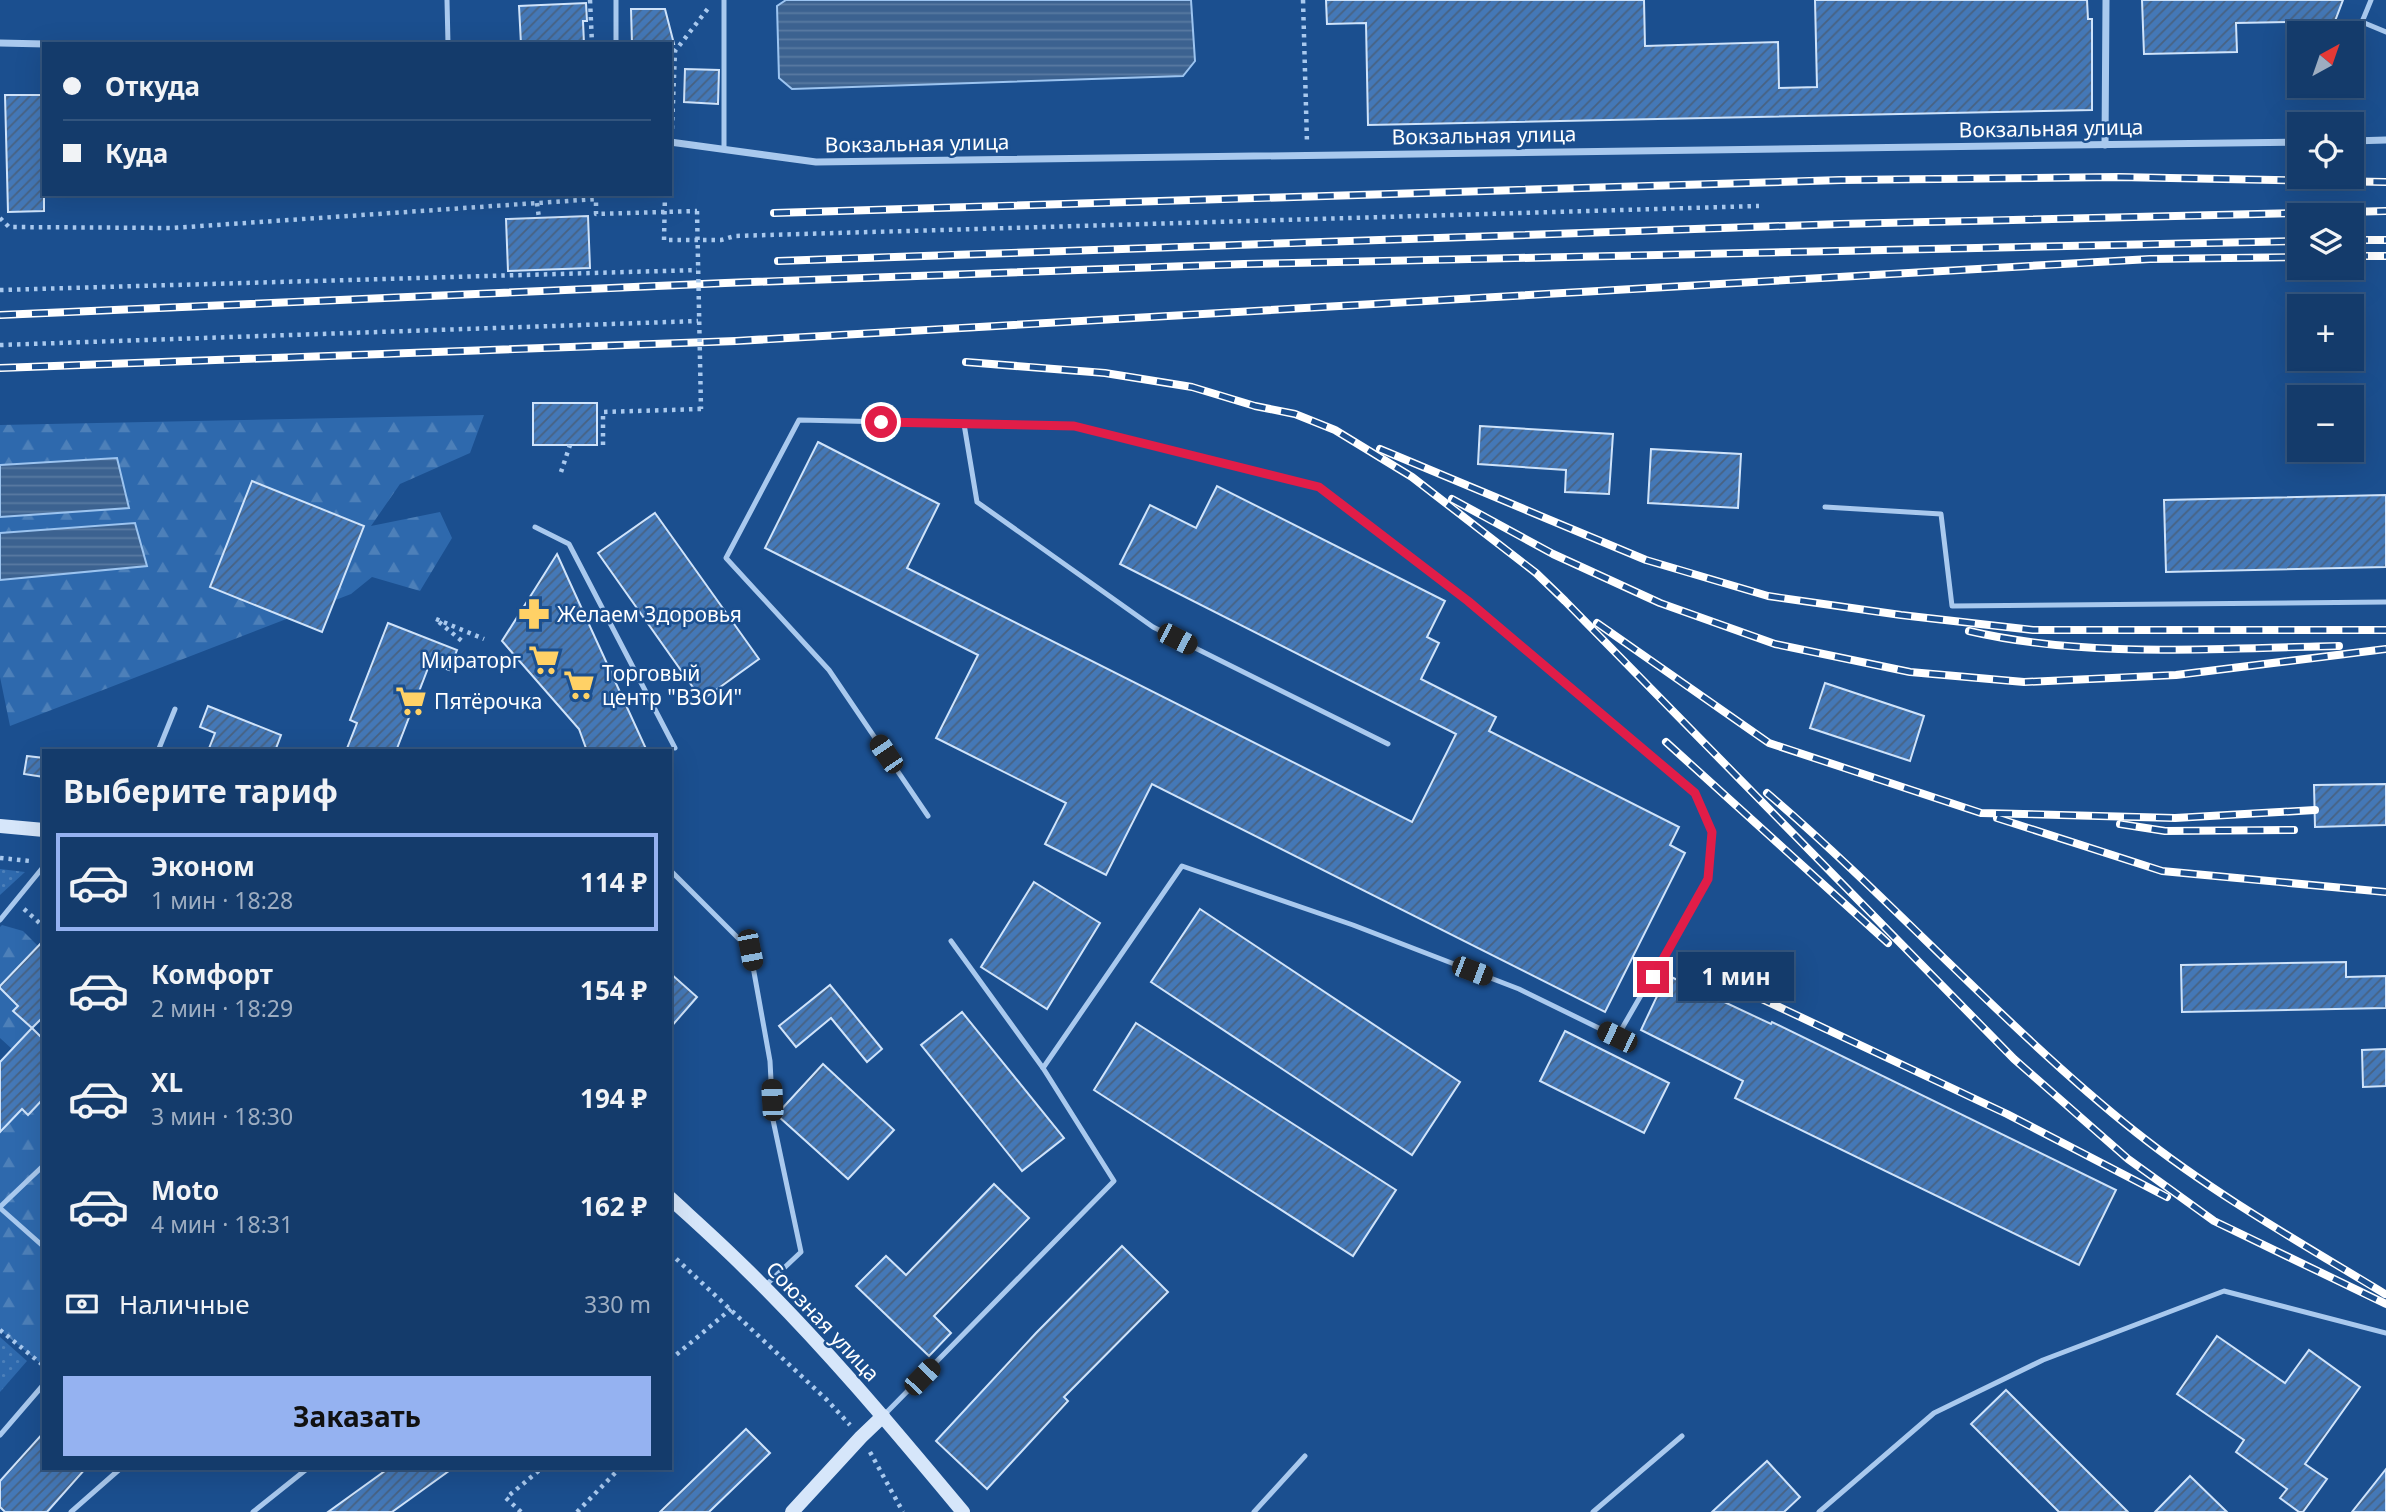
<!DOCTYPE html>
<html lang="ru">
<head>
<meta charset="utf-8">
<style>
	body { margin:0; font-family:"Noto Sans",sans-serif; background:#214673; color:#f1f3f6; height:100vh; display:flex; flex-direction:column; font-size:26px; white-space:nowrap }
	* { box-sizing:border-box; margin:0 }
	p { font-size:23px; color:#9dadc1 }
	.icon { flex:none; width:38px; height:38px; fill:none; stroke:currentColor; stroke-width:2; stroke-linecap:round; stroke-linejoin:round }
	.map { position:relative; flex:1; overflow:hidden }
	.sheet { position:absolute; left:42px; top:749px; width:630px; height:721px; display:flex; flex-direction:column; background:#143b6b; border-radius:0px; box-shadow:0 7px 28px #0002,0 0 0 2px #33557e }
	.sheet>* { flex:none }
	.hud { position:absolute; left:42px; top:42px; width:630px; height:154px; border-radius:0px; box-shadow:0 7px 28px #0002,0 0 0 2px #33557e; display:grid; align-content:center; height:154px; padding:0 21px; background:#143b6b }
	.needle { width:46px; rotate:40deg }
	.buttons { position:absolute; left:2287px; top:21px; display:grid; gap:14px }
	.buttons a { display:grid; place-items:center; width:77px; height:77px; border-radius:0px; background:#143b6b; box-shadow:0 7px 28px #0002,0 0 0 2px #33557e; font-size:35px }
	.end { position:absolute; width:32px; height:32px; margin:-16px; border:9px solid #e11d48; background:#fff; box-shadow:0 0 0 4px #fff }
	.from { border-radius:50% }
	.bubble { position:absolute; height:49px; border-radius:0px; background:#143b6b; box-shadow:0 7px 28px #0002,0 0 0 2px #33557e; font-size:23px; font-weight:700; line-height:49px; text-align:center }
	.car { position:absolute; width:21px; height:42px; margin:-21px -10px; border-radius:9px; box-shadow:0 0 5px 2px #0007; background:linear-gradient(#222 24%,#8ab4d8 0 40%,#222 0 76%,#8ab4d8 0 86%,#222 0) }
	.hud b { display:flex; align-items:center; gap:24px; height:66px; font-size:26px }
	.hud b+b { border-top:2px solid #33557e }
	.hud i { width:18px; height:18px; background:#f1f3f6 }
	ul { padding:0; list-style:none }
	li { display:flex; align-items:center; gap:21px; height:98px; margin:0 14px 10px; padding:0 7px; border:4px solid transparent; border-radius:0px }
	li div { flex:1 }
	li b { display:block; font-size:26px }
	li em { font-style:normal; font-weight:700 }
	li.active { border-color:#95b2f1 }
	li>.icon { width:63px; height:63px; stroke-width:1.5 }
	h2 { padding:0 21px; font-size:32px; line-height:84px }
	.pay { display:flex; align-items:center; gap:18px; height:77px; padding:0 21px; font-size:26px }
	.pay p { margin-inline-start:auto }
	.action { display:flex; gap:14px; margin-top:auto; padding:14px 21px }
	.action a { flex:1; height:80px; border-radius:0px; background:#95b2f1; color:#111; font-size:28px; font-weight:700; line-height:80px; text-align:center }
	.map>svg:first-child { display:block }
	.grass { fill:url(#grass-dots) }
	.forest { fill:url(#forest-firs) }
	.water { fill:url(#water-rules); stroke:#9cc4f0; stroke-width:2 }
	.building { fill:url(#building-hatch); stroke:#cfe3fa; stroke-width:2 }
	.lines { fill:none; stroke-linecap:round; stroke-linejoin:round }
	.path { stroke:#a9c9ee; stroke-width:4.5; stroke-dasharray:3.5 5; stroke-linecap:butt }
	.lane { stroke:#a9c9ee; stroke-width:5 }
	.street { stroke:#a9c9ee; stroke-width:7 }
	.secondary { stroke:#d6e6fa; stroke-width:14 }
	.rail-casing { stroke:#fff; stroke-width:8 }
	.rail { stroke:#1b4f8f; stroke-width:5; stroke-dasharray:16; stroke-linecap:butt }
	.path-bridge { stroke:#a9c9ee; stroke-width:4.5; stroke-dasharray:3.5 5; stroke-linecap:butt }
	.route { stroke:#e11d48; stroke-width:9 }
	.labels { text-anchor:middle; dominant-baseline:central; stroke-width:5; stroke-linejoin:round; paint-order:stroke }
	.street-label { font-size:21px; fill:#fff; stroke:#1b4f8f }
	.poi-label { font-size:21px; fill:#fff; stroke:#1b4f8f; text-anchor:start }
</style>
</head>
<body>
<div class="map">
<svg width="2386" height="1512" viewBox="0 0 2386 1512">
	<defs>
		<pattern id="grass-dots" width="8" height="8" patternUnits="userSpaceOnUse" patternTransform="scale(1.75)"><rect width="8" height="8" fill="#2e69ad"/><path d="M2 2h.1M6 6h.1" fill="none" stroke="#4d80b9" stroke-width="1.8" stroke-linecap="round"/></pattern>
		<pattern id="forest-firs" width="22" height="20" patternUnits="userSpaceOnUse" patternTransform="scale(1.75)"><rect width="22" height="20" fill="#2e69ad"/><path d="M5 1l3.5 6h-7zM16 11l3.5 6h-7z" fill="#4d80b9"/></pattern>
		<pattern id="water-rules" width="6" height="5" patternUnits="userSpaceOnUse" patternTransform="scale(1.75)"><rect width="6" height="5" fill="#3c6290"/><path d="M0 2.5h6" fill="none" stroke="#597aa1"/></pattern>
		<pattern id="building-hatch" width="6" height="6" patternUnits="userSpaceOnUse" patternTransform="scale(1.75)"><rect width="6" height="6" fill="#4478b7"/><path d="M-1 1l2-2M0 6l6-6M5 7l2-2" fill="none" stroke="#486282"/></pattern>
	</defs>
	<rect width="100%" height="100%" fill="#1b4f8f"/>
	<!-- grass -->
	<g class="grass">
		<path d="M0 869 25 872 0 895Z"/>
		<path d="M0 1337 27 1361 0 1392Z"/>
	</g>
	<!-- forest -->
	<g class="forest">
		<path d="M484 415 470 453 400 484 371 526 440 512 452 538 420 591 372 577 351 594 10 726 0 677V580L146 566 135 523 0 533V517L129 507 117 458 0 465V425Z"/>
		<path d="M2 925 23 931 38 946 0 986V927Z"/>
		<path d="M0 989 18 1006 14 1011 32 1028 12 1049 0 1038Z"/>
		<path d="M44 1098V1366L0 1330V1132L22 1109Z"/>
	</g>
	<!-- water -->
	<g class="water">
		<path d="M786 0H1191L1195 61 1183 76 792 89 779 78 777 6Z"/>
		<path d="M117 458 129 508 0 517V465Z"/>
		<path d="M135 523 147 566 0 580V533Z"/>
	</g>
	<!-- building -->
	<g class="building">
		<path d="M1326 0H1644L1645 46 1778 42 1779 88 1817 87 1815 0H2087L2088 19H2092V110L1368 125 1366 23 1327 24Z"/>
		<path d="M2142 0H2343L2335 21 2236 23 2237 52 2144 54Z"/>
		<path d="M586 3 587 21H583L584 44H521L519 6Z"/>
		<path d="M631 9H665L674 44H632Z"/>
		<path d="M685 69 719 70 718 104 684 102Z"/>
		<path d="M5 95H44V211L8 212Z"/>
		<path d="M588 216 590 268 508 271 506 219Z"/>
		<rect x="533" y="403" width="64" height="42"/>
		<path d="M1480 426 1613 434 1609 494 1565 492 1566 470 1478 464Z"/>
		<path d="M818 442 939 504 907 568 1412 822 1456 734 1120 564 1150 505 1196 528 1217 486 1445 601 1427 637 1439 643 1421 679 1496 717 1489 731 1679 827 1670 845 1685 853 1605 1012 1152 784 1106 875 1045 844 1066 803 936 738 978 655 765 548Z"/>
		<path d="M1651 449 1741 454 1738 508 1648 503Z"/>
		<path d="M252 481 364 526 322 632 210 587Z"/>
		<path d="M2386 495V567L2166 572 2164 500Z"/>
		<path d="M655 513 759 659 702 700 598 553Z"/>
		<path d="M557 554 571 585 647 751H587L579 729 502 641Z"/>
		<path d="M388 623 457 650 449 670 430 663 396 751H346L357 723 350 720Z"/>
		<path d="M1825 683 1924 716 1910 761 1810 728Z"/>
		<path d="M208 706 281 735 275 751H208L215 733 200 727Z"/>
		<path d="M27 756 44 758V777L24 774Z"/>
		<path d="M2386 784V825L2315 827 2314 785Z"/>
		<path d="M1034 882 1100 923 1047 1009 981 967Z"/>
		<path d="M1200 909 1460 1082 1412 1155 1151 982Z"/>
		<path d="M44 940V1016L32 1028 13 1011 18 1006 0 988V986Z"/>
		<path d="M2346 962V977L2386 976V1008L2182 1012 2181 965Z"/>
		<path d="M670 973 697 997 670 1028Z"/>
		<path d="M1667 975 1771 1024 1772 1022 2116 1190 2079 1265 1735 1098 1743 1081 1641 1030Z"/>
		<path d="M830 985 882 1049 867 1062 831 1018 796 1047 779 1026Z"/>
		<path d="M962 1012 1064 1138 1022 1171 921 1045Z"/>
		<path d="M1136 1023 1396 1190 1353 1256 1094 1090Z"/>
		<path d="M32 1028 44 1040V1098L28 1115 22 1109 0 1132V1062Z"/>
		<path d="M1565 1031 1669 1083 1644 1133 1540 1081Z"/>
		<path d="M2386 1049V1086L2363 1087 2362 1050Z"/>
		<path d="M823 1064 894 1130 848 1179 778 1116V1113Z"/>
		<path d="M994 1184 1029 1218 934 1316 951 1333 929 1356 856 1286 886 1256 906 1275Z"/>
		<path d="M1122 1246 1168 1292 1064 1397 1068 1401 987 1489 936 1441 1036 1333Z"/>
		<path d="M2217 1336 2285 1383 2309 1350 2360 1387 2305 1464 2327 1479 2303 1512H2299L2280 1498 2287 1489 2236 1452 2244 1440 2177 1394Z"/>
		<path d="M2006 1390 2128 1512H2059L1971 1424Z"/>
		<path d="M746 1429 770 1453 709 1512H660Z"/>
		<path d="M44 1432V1468H86L47 1512H5L0 1507V1481Z"/>
		<path d="M1767 1461 1800 1497 1784 1512H1712Z"/>
		<path d="M389 1468H453L392 1512H328Z"/>
		<path d="M2386 1469V1512H2352Z"/>
		<path d="M2190 1476 2227 1512H2155Z"/>
	</g>
	<g class="lines">
		<!-- path -->
		<g class="path">
			<path d="M590 0 592 44"/>
			<path d="M1303 0 1307 143"/>
			<path d="M672 129 675 51 710 6"/>
			<path d="M596 194V214L697 211"/>
			<path d="M665 194 664 240H721L735 236 1759 206"/>
			<path d="M537 203 539 218"/>
			<path d="M0 218 9 227 172 228 596 199"/>
			<path d="M0 290 697 270"/>
			<path d="M0 345 698 321"/>
			<path d="M603 445V412L701 409"/>
			<path d="M561 472 570 445"/>
			<path d="M436 619 484 639"/>
			<path d="M439 622 463 642"/>
			<path d="M0 858 30 861"/>
			<path d="M24 909 44 927"/>
			<path d="M670 1253 827 1400 850 1425"/>
			<path d="M0 1330 44 1366"/>
			<path d="M670 1360 731 1309"/>
			<path d="M870 1452 903 1512"/>
			<path d="M521 1512 506 1498 542 1468"/>
			<path d="M577 1512 620 1468"/>
		</g>
		<!-- lane -->
		<g class="lane">
			<path d="M447 0 448 44"/>
			<path d="M616 0V44"/>
			<path d="M724 0V149"/>
			<path d="M2371 0 2362 22 2386 32"/>
			<path d="M964 424 977 502 1153 627 1388 744"/>
			<path d="M1825 507 1941 514 1952 606 2386 602"/>
			<path d="M535 527 569 544 675 748"/>
			<path d="M158 751 175 709"/>
			<path d="M928 816 829 670 726 558 799 420 1074 426 1319 487 1468 601 1694 793 1712 832 1708 879 1617 1037 1519 989 1353 925 1182 866 1043 1068"/>
			<path d="M670 870 750 950 770 1061 773 1120 801 1252 766 1285"/>
			<path d="M0 920 44 866"/>
			<path d="M0 1207 44 1165"/>
			<path d="M0 1208 44 1247"/>
			<path d="M885 1414 1114 1181 1043 1068 951 941"/>
			<path d="M0 1435 44 1384"/>
			<path d="M71 1512 121 1468"/>
			<path d="M253 1512 308 1468"/>
			<path d="M1254 1512 1305 1456"/>
			<path d="M1593 1512 1682 1436"/>
			<path d="M1819 1512 1934 1413 2043 1360 2224 1291 2386 1333"/>
		</g>
		<!-- street -->
		<g class="street">
			<path d="M0 43 45 44"/>
			<path d="M2352 141 2386 140"/>
			<path d="M670 142 816 162 2300 142"/>
			<path d="M2105 145 2106 0"/>
		</g>
		<!-- secondary -->
		<g class="secondary">
			<path d="M0 826 44 830"/>
			<path d="M670 1198C695 1221 721 1244 745 1268 823 1344 893 1428 963 1512"/>
			<path d="M792 1512 861 1437 883 1416"/>
		</g>
		<defs>
			<g id="rail">
				<path d="M774 213 1841 180 2118 177 2386 182"/>
				<path d="M2352 240H2386"/>
				<path d="M2352 256H2386"/>
				<path d="M778 261 1840 224 2386 211"/>
				<path d="M0 315 725 283 1244 264 2300 241"/>
				<path d="M966 362 1105 373 1192 387 1255 406 1295 414 1335 430 1412 477 1536 573 1565 601 2014 1059 2128 1159 2214 1221 2386 1304"/>
				<path d="M0 368 736 341 2150 259 2300 257"/>
				<path d="M1380 449 1646 560 1768 596 1901 615 2033 630H2386"/>
				<path d="M1452 499 1553 554 1660 603 1775 644 1910 672 2024 682 2176 675 2386 649"/>
				<path d="M1597 623 1769 743 1981 813 2175 818 2315 810"/>
				<path d="M1969 631C2089 659 2217 648 2339 646"/>
				<path d="M1666 742 1888 943"/>
				<path d="M1767 793C1895 902 2006 1029 2137 1133 2214 1194 2301 1243 2385 1294"/>
				<path d="M1997 818 2162 871 2386 892"/>
				<path d="M2120 824 2165 831 2294 830"/>
				<path d="M1698 969 2007 1114 2167 1197"/>
			</g>
		</defs>
		<!-- rail casing -->
		<use href="#rail" class="rail-casing"/>
		<!-- rail -->
		<use href="#rail" class="rail"/>
		<!-- path-bridge -->
		<path class="path-bridge" d="M697 211 701 409"/>
	</g>
	<g class="lines">
		<!-- route -->
		<path class="route" d="M881 422 1074 426 1319 487 1468 601 1695 793 1712 832 1708 879 1653 977"/>
	</g>
	<!-- icons -->
	<defs>
		<symbol id="pharmacy-bare" viewBox="-9 -9 18 18"><path d="M-2-6h4v4h4v4h-4v4h-4v-4h-4v-4h4Z" fill="#ffd166" stroke="#1b4f8f" stroke-width="2.5" paint-order="stroke"/></symbol>
		<symbol id="supermarket-bare" viewBox="-9 -9 18 18"><path d="M-6-5.5h2.5l.6 2H6L4.5 2H-2.5L-4.4-4H-6ZM-1.5 3.2a1.3 1.3 0 1 0 .1 0ZM3 3.2a1.3 1.3 0 1 0 .1 0Z" fill="#ffd166" stroke="#1b4f8f" stroke-width="2.5" paint-order="stroke"/></symbol>
	</defs>
	<g fill-rule="evenodd">
		<use href="#pharmacy-bare" x="512" y="592" width="44" height="44"/>
		<use href="#supermarket-bare" x="522" y="638" width="44" height="44"/>
		<use href="#supermarket-bare" x="557" y="663" width="44" height="44"/>
		<use href="#supermarket-bare" x="389" y="679" width="44" height="44"/>
	</g>
	<g class="labels">
		<!-- street labels -->
		<g class="street-label">
			<text transform="translate(2051 128) rotate(-1)">Вокзальная улица</text>
			<text transform="translate(1484 135) rotate(-1)">Вокзальная улица</text>
			<text transform="translate(917 143) rotate(-1)">Вокзальная улица</text>
			<text transform="translate(823 1321) rotate(47)">Союзная улица</text>
		</g>
		<!-- poi labels -->
		<g class="poi-label">
			<text x="557" y="614">Желаем Здоровья</text>
			<text x="521" y="660" text-anchor="end">Мираторг</text>
			<text x="602" y="673">Торговый<tspan x="602" dy="24">центр "ВЗОИ"</tspan></text>
			<text x="434" y="701">Пятёрочка</text>
		</g>
	</g>
</svg>
<div class="buttons">
<a><svg class="needle" viewBox="-14 -14 28 28"><path d="M0-13l5 13h-10z" fill="#e53935"/><path d="M0 13l5-13h-10z" fill="#9dadc1"/></svg></a>
<a><svg class="icon" aria-label="locate" viewBox="0 0 24 24"><circle cx="12" cy="12" r="6"/><path d="M12 2v4M12 18v4M2 12h4M18 12h4"/></svg></a>
<a><svg class="icon" aria-label="layers" viewBox="0 0 24 24"><path d="M12 4l9 5-9 5-9-5zM3 14l9 5 9-5"/></svg></a>
<a>+</a>
<a>−</a>
</div>
<i class="end from" style="left:881px;top:422px"></i>
<i class="end" style="left:1653px;top:977px"></i>
<div class="bubble" style="left:1678px;top:952px;width:116px">1 мин</div>
<i class="car" style="left:1177px;top:639px;rotate:117deg"></i>
<i class="car" style="left:886px;top:754px;rotate:326deg"></i>
<i class="car" style="left:750px;top:950px;rotate:169deg"></i>
<i class="car" style="left:1472px;top:971px;rotate:111deg"></i>
<i class="car" style="left:1617px;top:1037px;rotate:296deg"></i>
<i class="car" style="left:772px;top:1100px;rotate:357deg"></i>
<i class="car" style="left:922px;top:1377px;rotate:44deg"></i>
<div class="hud">
<b><i class="from"></i>Откуда</b>
<b><i></i>Куда</b>
</div>
<section class="sheet">
<h2>Выберите тариф</h2>
<ul>
<li class="active"><svg class="icon" aria-label="car" viewBox="0 0 24 24"><path d="M5 17H2v-5l4-1 3-4h7l3 4 3 1v5h-3M9 17h6M6 11h13"/><circle cx="7" cy="17" r="2"/><circle cx="17" cy="17" r="2"/></svg><div><b>Эконом</b><p>1 мин · 18:28</p></div><em>114 ₽</em></li>
<li><svg class="icon" aria-label="car" viewBox="0 0 24 24"><path d="M5 17H2v-5l4-1 3-4h7l3 4 3 1v5h-3M9 17h6M6 11h13"/><circle cx="7" cy="17" r="2"/><circle cx="17" cy="17" r="2"/></svg><div><b>Комфорт</b><p>2 мин · 18:29</p></div><em>154 ₽</em></li>
<li><svg class="icon" aria-label="car" viewBox="0 0 24 24"><path d="M5 17H2v-5l4-1 3-4h7l3 4 3 1v5h-3M9 17h6M6 11h13"/><circle cx="7" cy="17" r="2"/><circle cx="17" cy="17" r="2"/></svg><div><b>XL</b><p>3 мин · 18:30</p></div><em>194 ₽</em></li>
<li><svg class="icon" aria-label="car" viewBox="0 0 24 24"><path d="M5 17H2v-5l4-1 3-4h7l3 4 3 1v5h-3M9 17h6M6 11h13"/><circle cx="7" cy="17" r="2"/><circle cx="17" cy="17" r="2"/></svg><div><b>Moto</b><p>4 мин · 18:31</p></div><em>162 ₽</em></li>
</ul>
<div class="pay"><svg class="icon" aria-label="cash" viewBox="0 0 24 24"><path d="M3 7h18v10H3z"/><circle cx="12" cy="12" r="2"/></svg>Наличные<p>330 m</p></div>
<div class="action"><a>Заказать</a></div>
</section>
</div>
</body>
</html>
